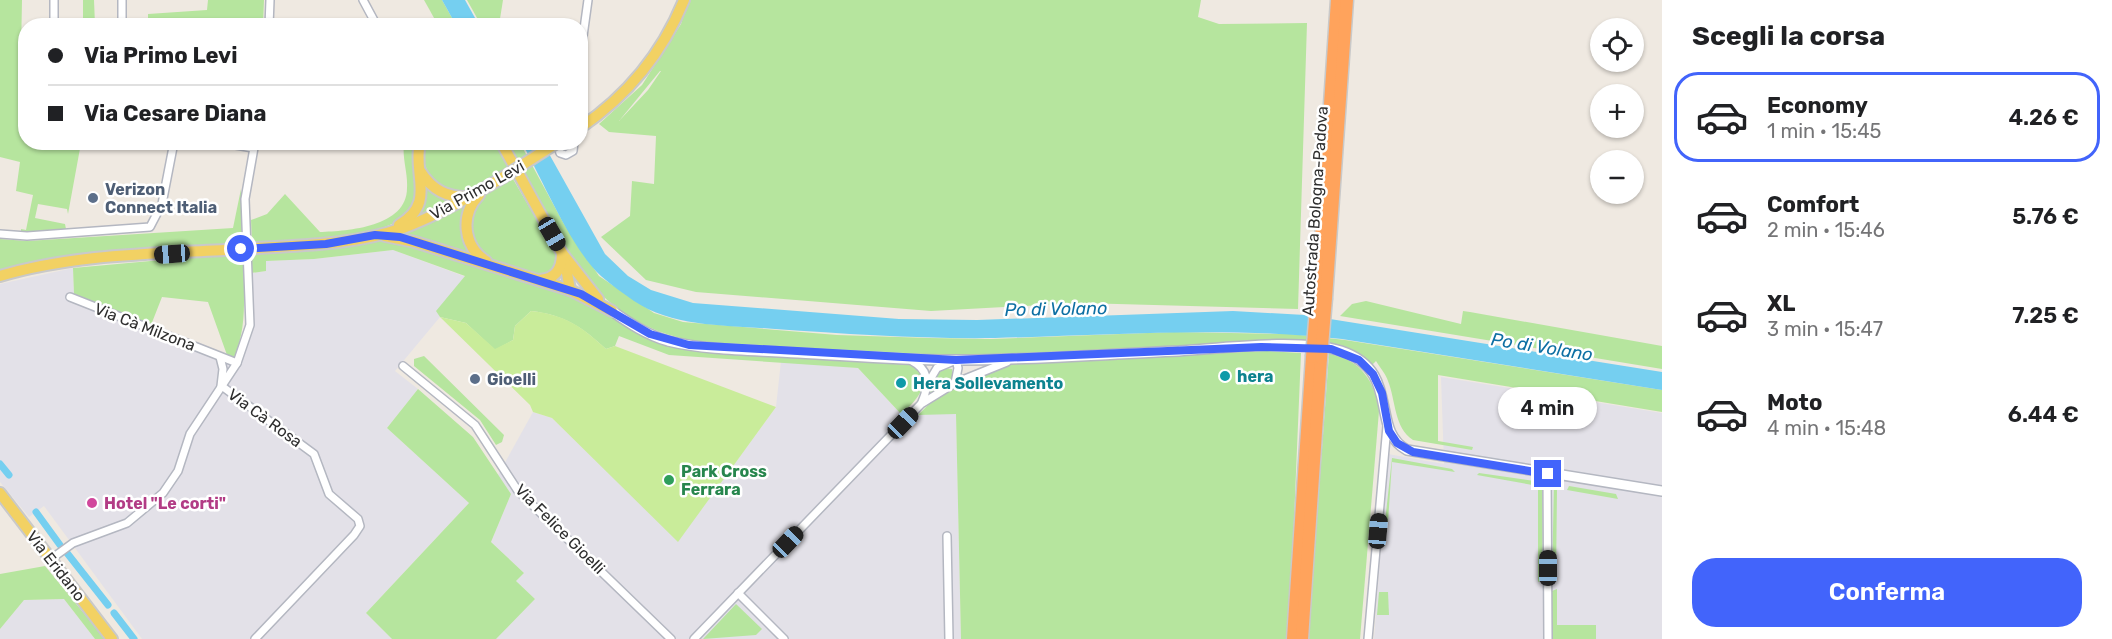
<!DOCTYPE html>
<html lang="it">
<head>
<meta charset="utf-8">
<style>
	body { margin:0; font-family:Rubik,sans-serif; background:#f2f2f2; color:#202124; height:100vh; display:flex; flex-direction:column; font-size:22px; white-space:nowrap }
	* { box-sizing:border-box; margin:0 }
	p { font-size:20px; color:#757577 }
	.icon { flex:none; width:33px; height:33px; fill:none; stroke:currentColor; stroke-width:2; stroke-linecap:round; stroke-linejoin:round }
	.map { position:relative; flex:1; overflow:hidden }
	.side { display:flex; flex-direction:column; background:#fff; width:450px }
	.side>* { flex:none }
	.banner { position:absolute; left:18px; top:18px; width:570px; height:132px; border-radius:24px; box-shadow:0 2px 4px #0004; display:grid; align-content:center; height:132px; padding:0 30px; background:#fff }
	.buttons { position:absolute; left:1590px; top:18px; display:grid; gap:12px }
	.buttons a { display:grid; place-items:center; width:54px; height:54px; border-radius:50%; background:#fff; box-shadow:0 2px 4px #0004; font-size:30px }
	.end { position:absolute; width:27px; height:27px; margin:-14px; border:8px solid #4264fb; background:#fff; box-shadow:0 0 0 3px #fff }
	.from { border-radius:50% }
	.bubble { position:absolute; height:42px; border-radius:21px; background:#fff; box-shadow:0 2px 4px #0004; font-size:20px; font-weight:600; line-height:42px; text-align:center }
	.car { position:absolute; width:18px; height:36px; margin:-18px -9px; border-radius:8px; box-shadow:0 0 4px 2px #0007; background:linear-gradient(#222 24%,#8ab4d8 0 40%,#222 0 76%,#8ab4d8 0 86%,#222 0) }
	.banner b { display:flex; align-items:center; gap:21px; height:57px; font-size:22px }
	.banner b+b { border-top:2px solid #e0e0e0 }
	.banner i { width:15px; height:15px; background:#202124 }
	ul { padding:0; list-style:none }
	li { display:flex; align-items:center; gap:18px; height:90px; margin:0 12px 9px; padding:0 18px; border:3px solid transparent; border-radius:24px }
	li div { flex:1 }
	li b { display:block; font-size:22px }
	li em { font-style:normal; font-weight:600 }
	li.selected { border-color:#4264fb }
	li>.icon { width:54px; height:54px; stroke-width:1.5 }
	h2 { padding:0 30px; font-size:27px; line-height:72px }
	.cta { display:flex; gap:12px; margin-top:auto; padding:12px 30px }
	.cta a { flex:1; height:69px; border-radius:24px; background:#4264fb; color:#fff; font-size:24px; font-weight:600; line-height:69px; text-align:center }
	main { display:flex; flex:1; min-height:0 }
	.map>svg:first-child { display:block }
	.industrial { fill:#e3e1e8 }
	.green { fill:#b6e59e; fill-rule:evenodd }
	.pitch { fill:#c9ec9a }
	.water { fill:#75cff0 }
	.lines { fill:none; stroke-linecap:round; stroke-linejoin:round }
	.canal { stroke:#75cff0; stroke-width:7 }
	.minor-casing { stroke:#b4b7c1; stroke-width:10 }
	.secondary-casing { stroke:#b4b7c1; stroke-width:12 }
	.primary-casing { stroke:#c9c9c9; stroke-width:14 }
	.motorway-casing { stroke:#c9c9c9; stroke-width:15 }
	.minor { stroke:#fff; stroke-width:7 }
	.secondary { stroke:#fff; stroke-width:9 }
	.primary { stroke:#f2d163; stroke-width:10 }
	.motorway { stroke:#ffa35c; stroke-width:12 }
	.primary-bridge-casing { stroke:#c9c9c9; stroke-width:14; stroke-linecap:butt }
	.motorway-bridge-casing { stroke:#c9c9c9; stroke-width:15; stroke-linecap:butt }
	.primary-bridge { stroke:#f2d163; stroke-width:10 }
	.motorway-bridge { stroke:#ffa35c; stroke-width:12 }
	.route { stroke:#4264fb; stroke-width:8 }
	.service-dot { fill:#5c6f8a; stroke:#fff; stroke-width:2 }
	.culture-dot { fill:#0f9aa8; stroke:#fff; stroke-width:2 }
	.leisure-dot { fill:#2e9e5b; stroke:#fff; stroke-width:2 }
	.hotel-dot { fill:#d1479c; stroke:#fff; stroke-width:2 }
	.labels { text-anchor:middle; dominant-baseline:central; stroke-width:5; stroke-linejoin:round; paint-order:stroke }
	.service-label { font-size:16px; font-weight:bold; fill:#4e5e75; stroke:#fff; text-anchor:start }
	.street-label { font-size:16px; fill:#2e2e2e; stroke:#fff }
	.culture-label { font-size:16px; font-weight:bold; fill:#0d838f; stroke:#fff; text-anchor:start }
	.leisure-label { font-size:16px; font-weight:bold; fill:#27864d; stroke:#fff; text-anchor:start }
	.hotel-label { font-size:16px; font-weight:bold; fill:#b23c85; stroke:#fff; text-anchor:start }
	.water-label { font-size:18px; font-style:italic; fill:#0d6fa3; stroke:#fff }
</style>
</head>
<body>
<main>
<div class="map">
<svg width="1662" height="639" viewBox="0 0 1662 639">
	<rect width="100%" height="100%" fill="#efe9e1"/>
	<!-- industrial -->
	<g class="industrial">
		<path d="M393 250 466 277 437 311 440 317 395 371 418 389 387 428 469 503 366 613 392 639H142L44 506 29 517 0 482V284L73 268 74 295 234 358 242 340 245 322 244 274 266 271 265 261 314 259Z"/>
		<path d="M781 361 858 368 901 414H956L961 639H496L535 599 516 581 524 573 491 542 511 494 498 475 533 412 552 418 678 541 776 407Z"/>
		<path d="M1441 377 1662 413V639H1374L1388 454 1444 464Z"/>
		<path d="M64 599 95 639H0V629L24 600Z"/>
	</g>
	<!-- green -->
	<g class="green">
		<path d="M0 0H22L21 52H25L26 142 81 143 68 214 67 209 38 204 35 218 65 224 66 229 21 233V229L26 230 33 195 16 191 20 162 0 157Z"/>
		<path d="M83 0H94L95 25H116H83Z"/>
		<path d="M208 0H264L263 25H148V14L207 10Z"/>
		<path d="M424 0H442L456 25H438Z"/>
		<path d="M467 0H503L499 25H481Z"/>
		<path d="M688 0H1201L1198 17 1219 24 1307 23 1298 309 1081 303 931 311 696 292 646 280 601 237 630 216 632 181 654 184 656 136 609 132 599 124 642 85 681 24ZM661 71 648 90 619 121 660 71Z"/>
		<path d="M494 142 508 168 469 192C439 200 418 169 425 143Z"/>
		<path d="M404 143H416C417 161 421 184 415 202 402 243 287 241 252 243L251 220 267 214 285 194 320 232C348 231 407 227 407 188 408 173 402 159 404 143Z"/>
		<path d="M506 143H520L564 224 599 276 654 313 683 322 837 335 929 338 991 339 1174 332 1291 334 1345 340 1662 390V412L1438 375V441L1473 447 1472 450 1413 440C1394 428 1396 401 1388 381 1386 374 1380 368 1376 361L1371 366 1359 355 1340 347 1245 343 960 356 703 342C589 328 554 232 506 143Z"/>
		<path d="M513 179 556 253 558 259 555 272 542 276 493 260 479 252 469 225 470 215 483 196Z"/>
		<path d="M424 180 457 199 412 219Z"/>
		<path d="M241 189 242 243 70 256 0 271V239L27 241 233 228Z"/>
		<path d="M465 206 463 214 476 257 398 234Z"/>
		<path d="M385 240 407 243 587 302 624 325 674 347 907 363C940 374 918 400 901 414L858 368 669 355 619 336 615 346 606 349C582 327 565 315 531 311L515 326 513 340 495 350 466 323 440 317 436 311 465 276 393 250 314 259 266 261V271L244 274C244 304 246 330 234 358L227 355 208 302 162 297 151 325 74 294 73 268 250 252 316 250Z"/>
		<path d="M1366 301 1461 324 1463 311 1470 312 1662 346V369L1340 316 1352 304Z"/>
		<path d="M1267 351 1301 353 1289 639H961L956 414 918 415 933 400 971 377 1016 362Z"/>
		<path d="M1329 354C1360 359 1375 381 1379 411L1360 639H1308Z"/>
		<path d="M424 356 504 435 502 442 496 445 480 420 414 366V359Z"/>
		<path d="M945 368 952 369 953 379 929 394 936 374Z"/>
		<path d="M418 389 473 437 511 494 491 542 524 573 516 581 535 599 496 639H392L366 613 469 503 387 428Z"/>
		<path d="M1392 458 1452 469 1455 472 1392 462 1388 522H1385Z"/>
		<path d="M1479 473 1542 482 1543 580 1538 582V486L1477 475Z"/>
		<path d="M1554 483 1561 485V489L1557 488 1556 582 1552 578Z"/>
		<path d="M1569 486 1616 494 1618 499 1567 490Z"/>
		<path d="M45 566 105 639H95L64 599 24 600 0 629V574Z"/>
		<path d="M1557 589V625H1596V639H1552V591Z"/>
		<path d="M1379 592H1388L1389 615H1377Z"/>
		<path d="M736 604 762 629 756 635 703 639Z"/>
	</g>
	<!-- pitch -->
	<path class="pitch" d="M531 311C566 315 581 326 606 349L615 346 776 407 678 542 552 418 533 412 530 405 440 317 466 323 495 349 513 340 515 326Z"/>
	<!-- water -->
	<g class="water">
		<path d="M442 0H465L479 25H456Z"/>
		<path d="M522 143H543L605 254 628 276 651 290 693 303 899 319 977 320 1233 311 1305 315 1662 372V390L1342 339C1226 326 1111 335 995 338 921 339 848 334 775 329 729 325 674 328 634 301 623 293 611 285 601 276 572 250 542 179 522 143Z"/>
	</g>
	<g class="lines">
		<!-- canal -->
		<g class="canal">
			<path d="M0 464 9 475"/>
			<path d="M36 512 60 545"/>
			<path d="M67 553 108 605"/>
			<path d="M114 613 134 639"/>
		</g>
		<defs>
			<g id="minor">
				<path d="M122 0V26"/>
				<path d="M363 0 377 26"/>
				<path d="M54 26V0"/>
				<path d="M269 26 270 0"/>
				<path d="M580 58 588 0"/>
				<path d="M218 142 253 148"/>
				<path d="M557 142 560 153 566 155 573 151 574 142"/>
				<path d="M0 234 27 236 150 227 162 204 174 142"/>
				<path d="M70 297 237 363"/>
				<path d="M220 357 223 369 221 386"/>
				<path d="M912 361C930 370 929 386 922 402"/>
				<path d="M403 366 475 425 518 491 671 639"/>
				<path d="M928 383 937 368 956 360 958 368 955 383"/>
				<path d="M223 387 314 454 329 494 358 519 360 526 354 535 255 639"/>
				<path d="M1547 474 1548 639"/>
				<path d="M947 536 949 639"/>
				<path d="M51 559 73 543 127 523 163 493 178 471 190 434 237 363 250 325 245 199 255 142"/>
				<path d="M738 593 784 639"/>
				<path d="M694 639 921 404 955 383 1007 362"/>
				<path d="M1368 639 1387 426"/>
			</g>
			<path id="secondary" d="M612 311C629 323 647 335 668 341 710 351 756 350 798 353 853 356 907 361 961 360 1034 360 1106 354 1179 351 1224 348 1299 338 1341 351 1402 371 1369 430 1407 450L1662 491"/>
			<g id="primary">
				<path d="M580 128C627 96 663 52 684 0"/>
				<path d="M501 142 562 253 598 299"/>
				<path d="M420 171C432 190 447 198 470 197"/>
				<path d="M479 195C460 215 463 246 486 261"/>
				<path d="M399 225C437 203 412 174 420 142"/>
				<path d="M385 236 415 242 570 290 612 311"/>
				<path d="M258 248C307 245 357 244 403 228 438 215 470 197 502 178"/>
				<path d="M565 262 570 290"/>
				<path d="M0 276C77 253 161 254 241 249"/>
				<path d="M539 280C556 279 562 269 562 253"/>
				<path d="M0 493 112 639"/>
			</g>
			<g id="motorway">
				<path d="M1317 298 1337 0"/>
				<path d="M1326 298 1347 0"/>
				<path d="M1293 639 1312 357"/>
				<path d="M1302 639 1321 358"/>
			</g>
		</defs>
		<!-- minor casing -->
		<use href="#minor" class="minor-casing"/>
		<!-- secondary casing -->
		<use href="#secondary" class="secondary-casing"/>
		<!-- primary casing -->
		<use href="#primary" class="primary-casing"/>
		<!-- motorway casing -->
		<use href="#motorway" class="motorway-casing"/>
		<!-- minor -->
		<use href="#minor" class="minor"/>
		<!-- secondary -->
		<use href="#secondary" class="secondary"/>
		<!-- primary -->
		<use href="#primary" class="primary"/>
		<!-- motorway -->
		<use href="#motorway" class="motorway"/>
		<defs>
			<g id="primary-bridge">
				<path d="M502 178 558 142"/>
				<path d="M241 249 258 248"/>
			</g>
			<g id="motorway-bridge">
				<path d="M1312 357 1317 298"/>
				<path d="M1321 358 1326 298"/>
			</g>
		</defs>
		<!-- primary-bridge casing -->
		<use href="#primary-bridge" class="primary-bridge-casing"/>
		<!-- motorway-bridge casing -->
		<use href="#motorway-bridge" class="motorway-bridge-casing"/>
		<!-- primary-bridge -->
		<use href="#primary-bridge" class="primary-bridge"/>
		<!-- motorway-bridge -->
		<use href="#motorway-bridge" class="motorway-bridge"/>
	</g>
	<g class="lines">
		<!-- route -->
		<path class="route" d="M241 249 326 244 375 235 400 237 581 294 650 334 689 345 956 360 1261 347 1331 349 1359 360 1373 374 1382 393 1389 431 1397 443 1413 452 1548 474"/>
	</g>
	<!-- markers -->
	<g class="service-dot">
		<circle cx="93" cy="198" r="6"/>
		<circle cx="475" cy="379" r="6"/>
	</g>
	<g class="culture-dot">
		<circle cx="1225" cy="376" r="6"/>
		<circle cx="901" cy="383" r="6"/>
	</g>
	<circle class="leisure-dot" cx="669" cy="480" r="6"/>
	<circle class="hotel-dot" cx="92" cy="503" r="6"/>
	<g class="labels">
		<!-- service labels -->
		<g class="service-label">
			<text x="105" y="189">Verizon<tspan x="105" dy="18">Connect Italia</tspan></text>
			<text x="487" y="379">Gioelli</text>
		</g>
		<!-- street labels -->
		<g class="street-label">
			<text transform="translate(477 190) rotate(-29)">Via Primo Levi</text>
			<text transform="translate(1315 211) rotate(-86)">Autostrada Bologna-Padova</text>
			<text transform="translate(145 327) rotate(21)">Via Cà Milzona</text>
			<text transform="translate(265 418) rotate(36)">Via Cà Rosa</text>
			<text transform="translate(560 529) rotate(45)">Via Felice Gioelli</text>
			<text transform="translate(56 566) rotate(52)">Via Eridano</text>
		</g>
		<!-- culture labels -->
		<g class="culture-label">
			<text x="1237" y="376">hera</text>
			<text x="913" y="383">Hera Sollevamento</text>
		</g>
		<!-- leisure labels -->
		<g class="leisure-label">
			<text x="681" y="471">Park Cross<tspan x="681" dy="18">Ferrara</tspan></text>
		</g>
		<!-- hotel labels -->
		<g class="hotel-label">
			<text x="104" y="503">Hotel "Le corti"</text>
		</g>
		<!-- water labels -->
		<g class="water-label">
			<text transform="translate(1056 309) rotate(-1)">Po di Volano</text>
			<text transform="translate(1542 347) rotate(9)">Po di Volano</text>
		</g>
	</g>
</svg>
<div class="buttons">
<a><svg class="icon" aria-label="locate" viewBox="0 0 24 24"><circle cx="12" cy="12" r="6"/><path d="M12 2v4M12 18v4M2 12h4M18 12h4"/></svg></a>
<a>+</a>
<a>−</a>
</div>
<i class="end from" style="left:241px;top:249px"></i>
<i class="end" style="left:1548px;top:474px"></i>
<div class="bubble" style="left:1498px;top:387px;width:99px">4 min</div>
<i class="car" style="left:552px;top:234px;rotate:150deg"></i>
<i class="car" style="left:172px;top:254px;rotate:266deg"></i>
<i class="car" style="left:903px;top:423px;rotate:44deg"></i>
<i class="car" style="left:1378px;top:531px;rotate:5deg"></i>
<i class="car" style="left:788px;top:542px;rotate:44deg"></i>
<i class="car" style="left:1548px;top:568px;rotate:0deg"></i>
<div class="banner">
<b><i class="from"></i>Via Primo Levi</b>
<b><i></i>Via Cesare Diana</b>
</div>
</div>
<section class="side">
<h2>Scegli la corsa</h2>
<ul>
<li class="selected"><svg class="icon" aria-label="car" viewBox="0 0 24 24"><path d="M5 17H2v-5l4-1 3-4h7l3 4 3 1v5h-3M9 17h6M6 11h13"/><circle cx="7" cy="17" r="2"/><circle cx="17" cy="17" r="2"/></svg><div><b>Economy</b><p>1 min · 15:45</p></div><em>4.26 €</em></li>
<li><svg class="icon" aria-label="car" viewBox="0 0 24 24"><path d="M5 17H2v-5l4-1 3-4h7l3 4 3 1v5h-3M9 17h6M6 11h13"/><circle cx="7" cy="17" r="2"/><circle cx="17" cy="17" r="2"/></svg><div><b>Comfort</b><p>2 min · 15:46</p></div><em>5.76 €</em></li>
<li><svg class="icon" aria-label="car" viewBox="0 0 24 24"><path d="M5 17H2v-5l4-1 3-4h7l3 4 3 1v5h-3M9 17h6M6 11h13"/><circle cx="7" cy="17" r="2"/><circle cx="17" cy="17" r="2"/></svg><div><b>XL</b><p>3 min · 15:47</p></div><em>7.25 €</em></li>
<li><svg class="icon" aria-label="car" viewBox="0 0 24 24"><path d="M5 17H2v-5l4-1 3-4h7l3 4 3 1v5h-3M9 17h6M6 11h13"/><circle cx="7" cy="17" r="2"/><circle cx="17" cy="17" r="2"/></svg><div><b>Moto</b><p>4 min · 15:48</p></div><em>6.44 €</em></li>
</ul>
<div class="cta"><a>Conferma</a></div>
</section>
</main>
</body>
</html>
